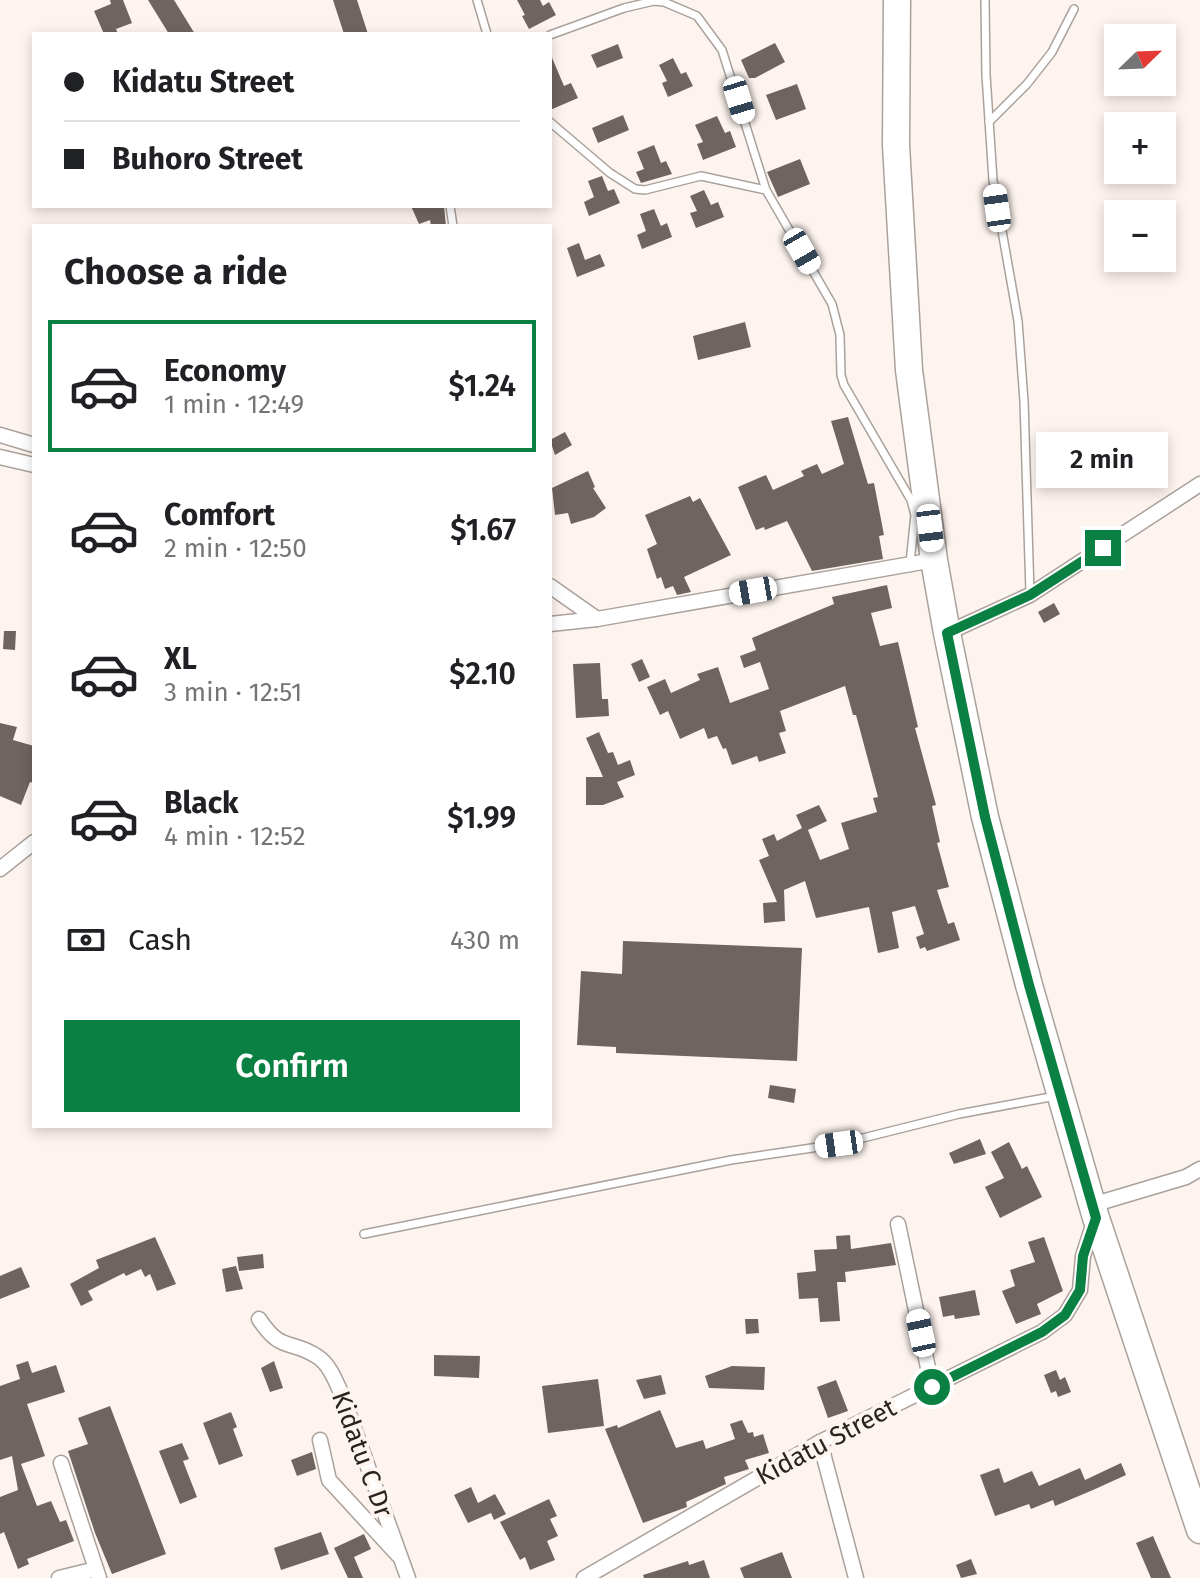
<!DOCTYPE html>
<html lang="en">
<head>
<meta charset="utf-8">
<style>
	body { margin:0; font-family:"Fira Sans",sans-serif; background:#f6f6f6; color:#202124; height:100vh; display:flex; flex-direction:column; font-size:30px; white-space:nowrap }
	* { box-sizing:border-box; margin:0 }
	p { font-size:26px; color:#757577 }
	.icon { flex:none; width:44px; height:44px; fill:none; stroke:currentColor; stroke-width:2; stroke-linecap:round; stroke-linejoin:round }
	.map { position:relative; flex:1; overflow:hidden }
	.panel { position:absolute; left:32px; top:224px; width:520px; height:904px; display:flex; flex-direction:column; background:#fff; border-radius:0px; box-shadow:0 4px 12px #0003 }
	.panel>* { flex:none }
	.hud { position:absolute; left:32px; top:32px; width:520px; height:176px; border-radius:0px; box-shadow:0 4px 12px #0003; display:grid; align-content:center; height:176px; padding:0 32px; background:#fff }
	.needle { width:52px; rotate:67deg }
	.fabs { position:absolute; left:1104px; top:24px; display:grid; gap:16px }
	.fabs a { display:grid; place-items:center; width:72px; height:72px; border-radius:0px; background:#fff; box-shadow:0 4px 12px #0003; font-size:40px }
	.end { position:absolute; width:36px; height:36px; margin:-18px; border:10px solid #0b8043; background:#fff; box-shadow:0 0 0 4px #fff }
	.from { border-radius:50% }
	.bubble { position:absolute; height:56px; border-radius:0px; background:#fff; box-shadow:0 4px 12px #0003; font-size:26px; font-weight:600; line-height:56px; text-align:center }
	.car { position:absolute; width:24px; height:48px; margin:-24px -12px; border-radius:10px; box-shadow:0 0 6px 2px #0007; background:linear-gradient(#fff 24%,#345 0 40%,#fff 0 76%,#345 0 86%,#fff 0) }
	.hud b { display:flex; align-items:center; gap:28px; height:76px; font-size:30px }
	.hud b+b { border-top:2px solid #e0e0e0 }
	.hud i { width:20px; height:20px; background:#202124 }
	ul { padding:0; list-style:none }
	li { display:flex; align-items:center; gap:24px; height:132px; margin:0 16px 12px; padding:0 16px; border:4px solid transparent; border-radius:0px }
	li div { flex:1 }
	li b { display:block; font-size:30px }
	li em { font-style:normal; font-weight:600 }
	li.selected { border-color:#0b8043 }
	li>.icon { width:72px; height:72px; stroke-width:1.5 }
	h2 { padding:0 32px; font-size:36px; line-height:96px }
	.pay { display:flex; align-items:center; gap:20px; height:88px; padding:0 32px; font-size:30px }
	.pay p { margin-inline-start:auto }
	.action { display:flex; gap:16px; margin-top:auto; padding:16px 32px }
	.action a { flex:1; height:92px; border-radius:0px; background:#0b8043; color:#fff; font-size:32px; font-weight:600; line-height:92px; text-align:center }
	.map>svg:first-child { display:block }
	.building { fill:#6f6560 }
	.lines { fill:none; stroke-linecap:round; stroke-linejoin:round }
	.lane-casing { stroke:#aba19b; stroke-width:10 }
	.street-casing { stroke:#aba19b; stroke-width:17 }
	.highway-casing { stroke:#aba19b; stroke-width:29 }
	.lane { stroke:#fff; stroke-width:7 }
	.street { stroke:#fff; stroke-width:14 }
	.highway { stroke:#fff; stroke-width:26 }
	.route { stroke:#0b8043; stroke-width:10 }
	.labels { text-anchor:middle; dominant-baseline:central; stroke-width:8; stroke-linejoin:round; paint-order:stroke }
	.street-label { font-size:26px; fill:#272321; stroke:#fef4ef }
</style>
</head>
<body>
<div class="map">
<svg width="1200" height="1578" viewBox="0 0 1200 1578">
	<rect width="100%" height="100%" fill="#fef4ef"/>
	<!-- building -->
	<g class="building">
		<path d="M110 0H123L132 23 116 29 118 34H104L94 11 111 4Z"/>
		<path d="M148 0H174L195 34H169Z"/>
		<path d="M333 0H357L368 34H344Z"/>
		<path d="M517 0H540L543 6 549 2 556 15 529 29 522 16 525 15Z"/>
		<path d="M775 43 785 62 755 78H749L741 60Z"/>
		<path d="M618 44 623 58 597 68 591 55Z"/>
		<path d="M550 53 564 86 571 83 578 98 550 110Z"/>
		<path d="M673 58 681 74 686 72 693 86 668 97 662 83 667 81 659 65Z"/>
		<path d="M797 84 806 109 776 120 766 95Z"/>
		<path d="M623 115 629 130 598 143 592 128Z"/>
		<path d="M717 116 725 133 730 131 736 147 703 160 697 144 703 142 695 125Z"/>
		<path d="M654 145 661 163 666 161 672 174 641 183 636 172 644 169 637 152Z"/>
		<path d="M800 159 810 184 778 197 767 172Z"/>
		<path d="M602 176 608 191 614 189 620 203 589 216 584 202 594 197 588 181Z"/>
		<path d="M704 190 711 205 718 202 724 217 696 228 690 213 697 211 690 196Z"/>
		<path d="M411 206H444L446 226H431L430 220 419 224Z"/>
		<path d="M654 209 661 226 667 223 672 237 642 249 637 235 646 231 640 214Z"/>
		<path d="M579 243 585 260 600 254 605 266 577 277 567 248Z"/>
		<path d="M745 322 751 347 698 360 693 336Z"/>
		<path d="M848 417 868 484 874 483 884 535 879 536 883 559 812 571 787 521 765 530 764 527 756 530 738 487 766 475 773 490 804 476 801 471 817 464 822 474 844 464 831 421Z"/>
		<path d="M565 432 572 445 555 455 550 440Z"/>
		<path d="M588 471 595 487 593 488 606 508 594 517 571 524 568 513 555 515 552 488Z"/>
		<path d="M690 496 693 502 700 498 731 555 684 577 691 592 677 595 673 586 665 589 661 577 657 579 647 549 657 544 645 515Z"/>
		<path d="M887 585 892 608 871 613 880 646 898 642 918 727 915 728 936 805 932 806 940 842 937 843 949 887 937 890 948 924 954 922 960 940 927 951 925 947 920 949 916 937 924 934 915 906 892 912 899 948 878 953 869 907 816 918 805 881 784 890 785 921 764 923 763 903 777 902 759 860 769 856 762 839 774 834 777 841 802 828 796 815 819 805 827 821 808 830 820 860 849 849 841 823 877 812 873 798 878 797 856 715H853L845 686 780 711 786 731 779 733 786 753 759 762 757 756 732 765 726 748 723 749 717 736 708 739 704 728 680 739 668 711 660 715 647 687 665 679 671 693 700 680 697 674 718 667 730 703 769 689 760 662 744 668 740 656 756 650 752 638 834 604 832 597Z"/>
		<path d="M1054 603 1060 614 1044 623 1038 612Z"/>
		<path d="M4 631H16L15 650 3 649Z"/>
		<path d="M642 659 650 677 639 682 631 664Z"/>
		<path d="M600 663 602 699H608L609 716 576 718 573 664Z"/>
		<path d="M0 723 17 727 13 740 34 746V783L30 782 21 805 0 796Z"/>
		<path d="M599 732 608 753 613 752 618 765 630 760 635 775 617 782 624 797 603 805H586V777H603L586 738Z"/>
		<path d="M623 941 802 948 797 1061 616 1053V1047L577 1045 581 971 622 974Z"/>
		<path d="M770 1085 796 1089 794 1103 768 1098Z"/>
		<path d="M980 1139 986 1154 954 1164 949 1153Z"/>
		<path d="M1009 1142 1022 1169 1027 1166 1042 1197 1000 1218 985 1187 1004 1178 991 1152Z"/>
		<path d="M850 1235 851 1249 891 1243 896 1265 845 1272 846 1282H837L840 1321 820 1322 818 1298 799 1299 797 1273 816 1271 814 1250 837 1249 836 1236Z"/>
		<path d="M155 1237 176 1284 157 1291 150 1274 145 1277 141 1269 126 1276 124 1273 88 1291 93 1300 81 1306 70 1284 99 1268 96 1260Z"/>
		<path d="M1044 1237 1063 1291 1037 1304 1041 1314 1016 1324 1002 1291 1015 1286 1010 1270 1035 1262 1028 1242Z"/>
		<path d="M263 1254 264 1268 239 1271 237 1257Z"/>
		<path d="M236 1266 243 1289 226 1292 222 1269Z"/>
		<path d="M21 1267 30 1287 0 1299V1276Z"/>
		<path d="M975 1290 980 1315 955 1319 954 1315 943 1317 939 1297Z"/>
		<path d="M745 1319H758L759 1333 746 1334Z"/>
		<path d="M434 1355 480 1356 479 1378 434 1376Z"/>
		<path d="M28 1361 32 1373 56 1365 65 1392 27 1404 45 1456 21 1464 37 1506 51 1501 60 1522 66 1520 74 1541 27 1559 29 1564 18 1569 4 1532 0 1534V1497L18 1490 12 1456 0 1460V1386L20 1379 16 1365Z"/>
		<path d="M274 1361 283 1388 270 1392 261 1368Z"/>
		<path d="M732 1366 765 1367 764 1390 709 1388 705 1376Z"/>
		<path d="M1056 1370 1060 1380 1065 1377 1071 1392 1058 1397 1056 1391 1051 1393 1044 1375Z"/>
		<path d="M661 1375 666 1394 644 1399 636 1380Z"/>
		<path d="M598 1379 604 1426 548 1433 542 1386Z"/>
		<path d="M836 1380 848 1411 828 1418 817 1387Z"/>
		<path d="M110 1406 166 1554 112 1574 95 1533 68 1451 88 1444 78 1418Z"/>
		<path d="M660 1410 676 1448 703 1440 706 1449 735 1439 730 1424 742 1420 748 1433 753 1432 754 1437 763 1434 769 1453 745 1460 749 1469 724 1477 726 1484 686 1502 687 1507 643 1523 605 1429 617 1425 618 1428Z"/>
		<path d="M231 1412 237 1427 233 1429 243 1456 219 1465 203 1423Z"/>
		<path d="M182 1443 189 1459 183 1461 197 1497 180 1504 159 1451Z"/>
		<path d="M312 1452 316 1469 297 1476 291 1460Z"/>
		<path d="M1121 1463 1126 1475 1093 1490 1055 1506 1053 1500 1031 1509 1029 1504 995 1516 980 1475 999 1468 1004 1483 1032 1471 1039 1486 1080 1468 1085 1480Z"/>
		<path d="M471 1487 478 1503 495 1494 506 1514 494 1520 491 1513 468 1523 454 1495Z"/>
		<path d="M549 1499 557 1516 550 1519 558 1536 547 1541 555 1560 530 1570 525 1557 520 1560 500 1522Z"/>
		<path d="M321 1532 329 1554 281 1570 274 1548Z"/>
		<path d="M364 1534 371 1549 354 1557 363 1578H348L334 1548Z"/>
		<path d="M1153 1536 1171 1578H1151L1136 1543Z"/>
		<path d="M782 1552 792 1578H744L740 1568Z"/>
		<path d="M971 1559 977 1574 961 1578 956 1565Z"/>
		<path d="M704 1560 710 1578H644L643 1575 688 1561 689 1565Z"/>
	</g>
	<g class="lines">
		<defs>
			<g id="lane">
				<path d="M477 0 487 34"/>
				<path d="M985 0 986 75 993 180 1018 321 1024 401 1030 593"/>
				<path d="M550 35 624 8 654 1 664 2 697 16 722 50 766 190"/>
				<path d="M550 122 610 173 635 189 645 190 701 176 766 190 832 304 840 335 841 375 844 385 911 500 915 515 910 563"/>
				<path d="M989 122 1027 84 1052 52 1074 9"/>
				<path d="M450 206 453 226"/>
				<path d="M364 1234 731 1160 839 1144 959 1114 1056 1096"/>
			</g>
			<g id="street">
				<path d="M0 435 34 445"/>
				<path d="M0 457 34 465"/>
				<path d="M550 586 597 619"/>
				<path d="M550 624 597 619 934 560"/>
				<path d="M947 633 1030 595 1200 484"/>
				<path d="M0 869 34 842"/>
				<path d="M1092 1205 1186 1177 1200 1169"/>
				<path d="M898 1224 932 1387"/>
				<path d="M259 1319C282 1354 290 1338 318 1357 330 1365 336 1382 342 1395L408 1578"/>
				<path d="M320 1440 329 1480 398 1555"/>
				<path d="M820 1442 856 1578"/>
				<path d="M61 1463 99 1578"/>
				<path d="M59 1578 96 1569"/>
				<path d="M584 1578 820 1442 1042 1332 1065 1315 1080 1290 1083 1256 1094 1222"/>
			</g>
			<path id="highway" d="M897 0 896 145 909 370 934 560 947 633 985 817 1029 985 1096 1218 1200 1530"/>
		</defs>
		<!-- lane casing -->
		<use href="#lane" class="lane-casing"/>
		<!-- street casing -->
		<use href="#street" class="street-casing"/>
		<!-- highway casing -->
		<use href="#highway" class="highway-casing"/>
		<!-- lane -->
		<use href="#lane" class="lane"/>
		<!-- street -->
		<use href="#street" class="street"/>
		<!-- highway -->
		<use href="#highway" class="highway"/>
	</g>
	<g class="lines">
		<!-- route -->
		<path class="route" d="M932 1387 1042 1332 1065 1315 1080 1290 1083 1256 1096 1218 1029 985 985 817 947 633 1030 595 1103 548"/>
	</g>
	<g class="labels">
		<!-- street labels -->
		<g class="street-label">
			<text transform="translate(826 1442) rotate(-28)">Kidatu Street</text>
			<text transform="translate(362 1454) rotate(70)">Kidatu C Dr</text>
		</g>
	</g>
</svg>
<div class="fabs">
<a><svg class="needle" viewBox="-14 -14 28 28"><path d="M0-13l5 13h-10z" fill="#e53935"/><path d="M0 13l5-13h-10z" fill="#757577"/></svg></a>
<a>+</a>
<a>−</a>
</div>
<i class="end from" style="left:932px;top:1387px"></i>
<i class="end" style="left:1103px;top:548px"></i>
<div class="bubble" style="left:1036px;top:432px;width:132px">2 min</div>
<i class="car" style="left:739px;top:100px;rotate:163deg"></i>
<i class="car" style="left:997px;top:208px;rotate:352deg"></i>
<i class="car" style="left:802px;top:251px;rotate:150deg"></i>
<i class="car" style="left:930px;top:528px;rotate:173deg"></i>
<i class="car" style="left:753px;top:591px;rotate:260deg"></i>
<i class="car" style="left:839px;top:1144px;rotate:262deg"></i>
<i class="car" style="left:921px;top:1333px;rotate:348deg"></i>
<div class="hud">
<b><i class="from"></i>Kidatu Street</b>
<b><i></i>Buhoro Street</b>
</div>
<section class="panel">
<h2>Choose a ride</h2>
<ul>
<li class="selected"><svg class="icon" aria-label="car" viewBox="0 0 24 24"><path d="M5 17H2v-5l4-1 3-4h7l3 4 3 1v5h-3M9 17h6M6 11h13"/><circle cx="7" cy="17" r="2"/><circle cx="17" cy="17" r="2"/></svg><div><b>Economy</b><p>1 min · 12:49</p></div><em>$1.24</em></li>
<li><svg class="icon" aria-label="car" viewBox="0 0 24 24"><path d="M5 17H2v-5l4-1 3-4h7l3 4 3 1v5h-3M9 17h6M6 11h13"/><circle cx="7" cy="17" r="2"/><circle cx="17" cy="17" r="2"/></svg><div><b>Comfort</b><p>2 min · 12:50</p></div><em>$1.67</em></li>
<li><svg class="icon" aria-label="car" viewBox="0 0 24 24"><path d="M5 17H2v-5l4-1 3-4h7l3 4 3 1v5h-3M9 17h6M6 11h13"/><circle cx="7" cy="17" r="2"/><circle cx="17" cy="17" r="2"/></svg><div><b>XL</b><p>3 min · 12:51</p></div><em>$2.10</em></li>
<li><svg class="icon" aria-label="car" viewBox="0 0 24 24"><path d="M5 17H2v-5l4-1 3-4h7l3 4 3 1v5h-3M9 17h6M6 11h13"/><circle cx="7" cy="17" r="2"/><circle cx="17" cy="17" r="2"/></svg><div><b>Black</b><p>4 min · 12:52</p></div><em>$1.99</em></li>
</ul>
<div class="pay"><svg class="icon" aria-label="cash" viewBox="0 0 24 24"><path d="M3 7h18v10H3z"/><circle cx="12" cy="12" r="2"/></svg>Cash<p>430 m</p></div>
<div class="action"><a>Confirm</a></div>
</section>
</div>
</body>
</html>
